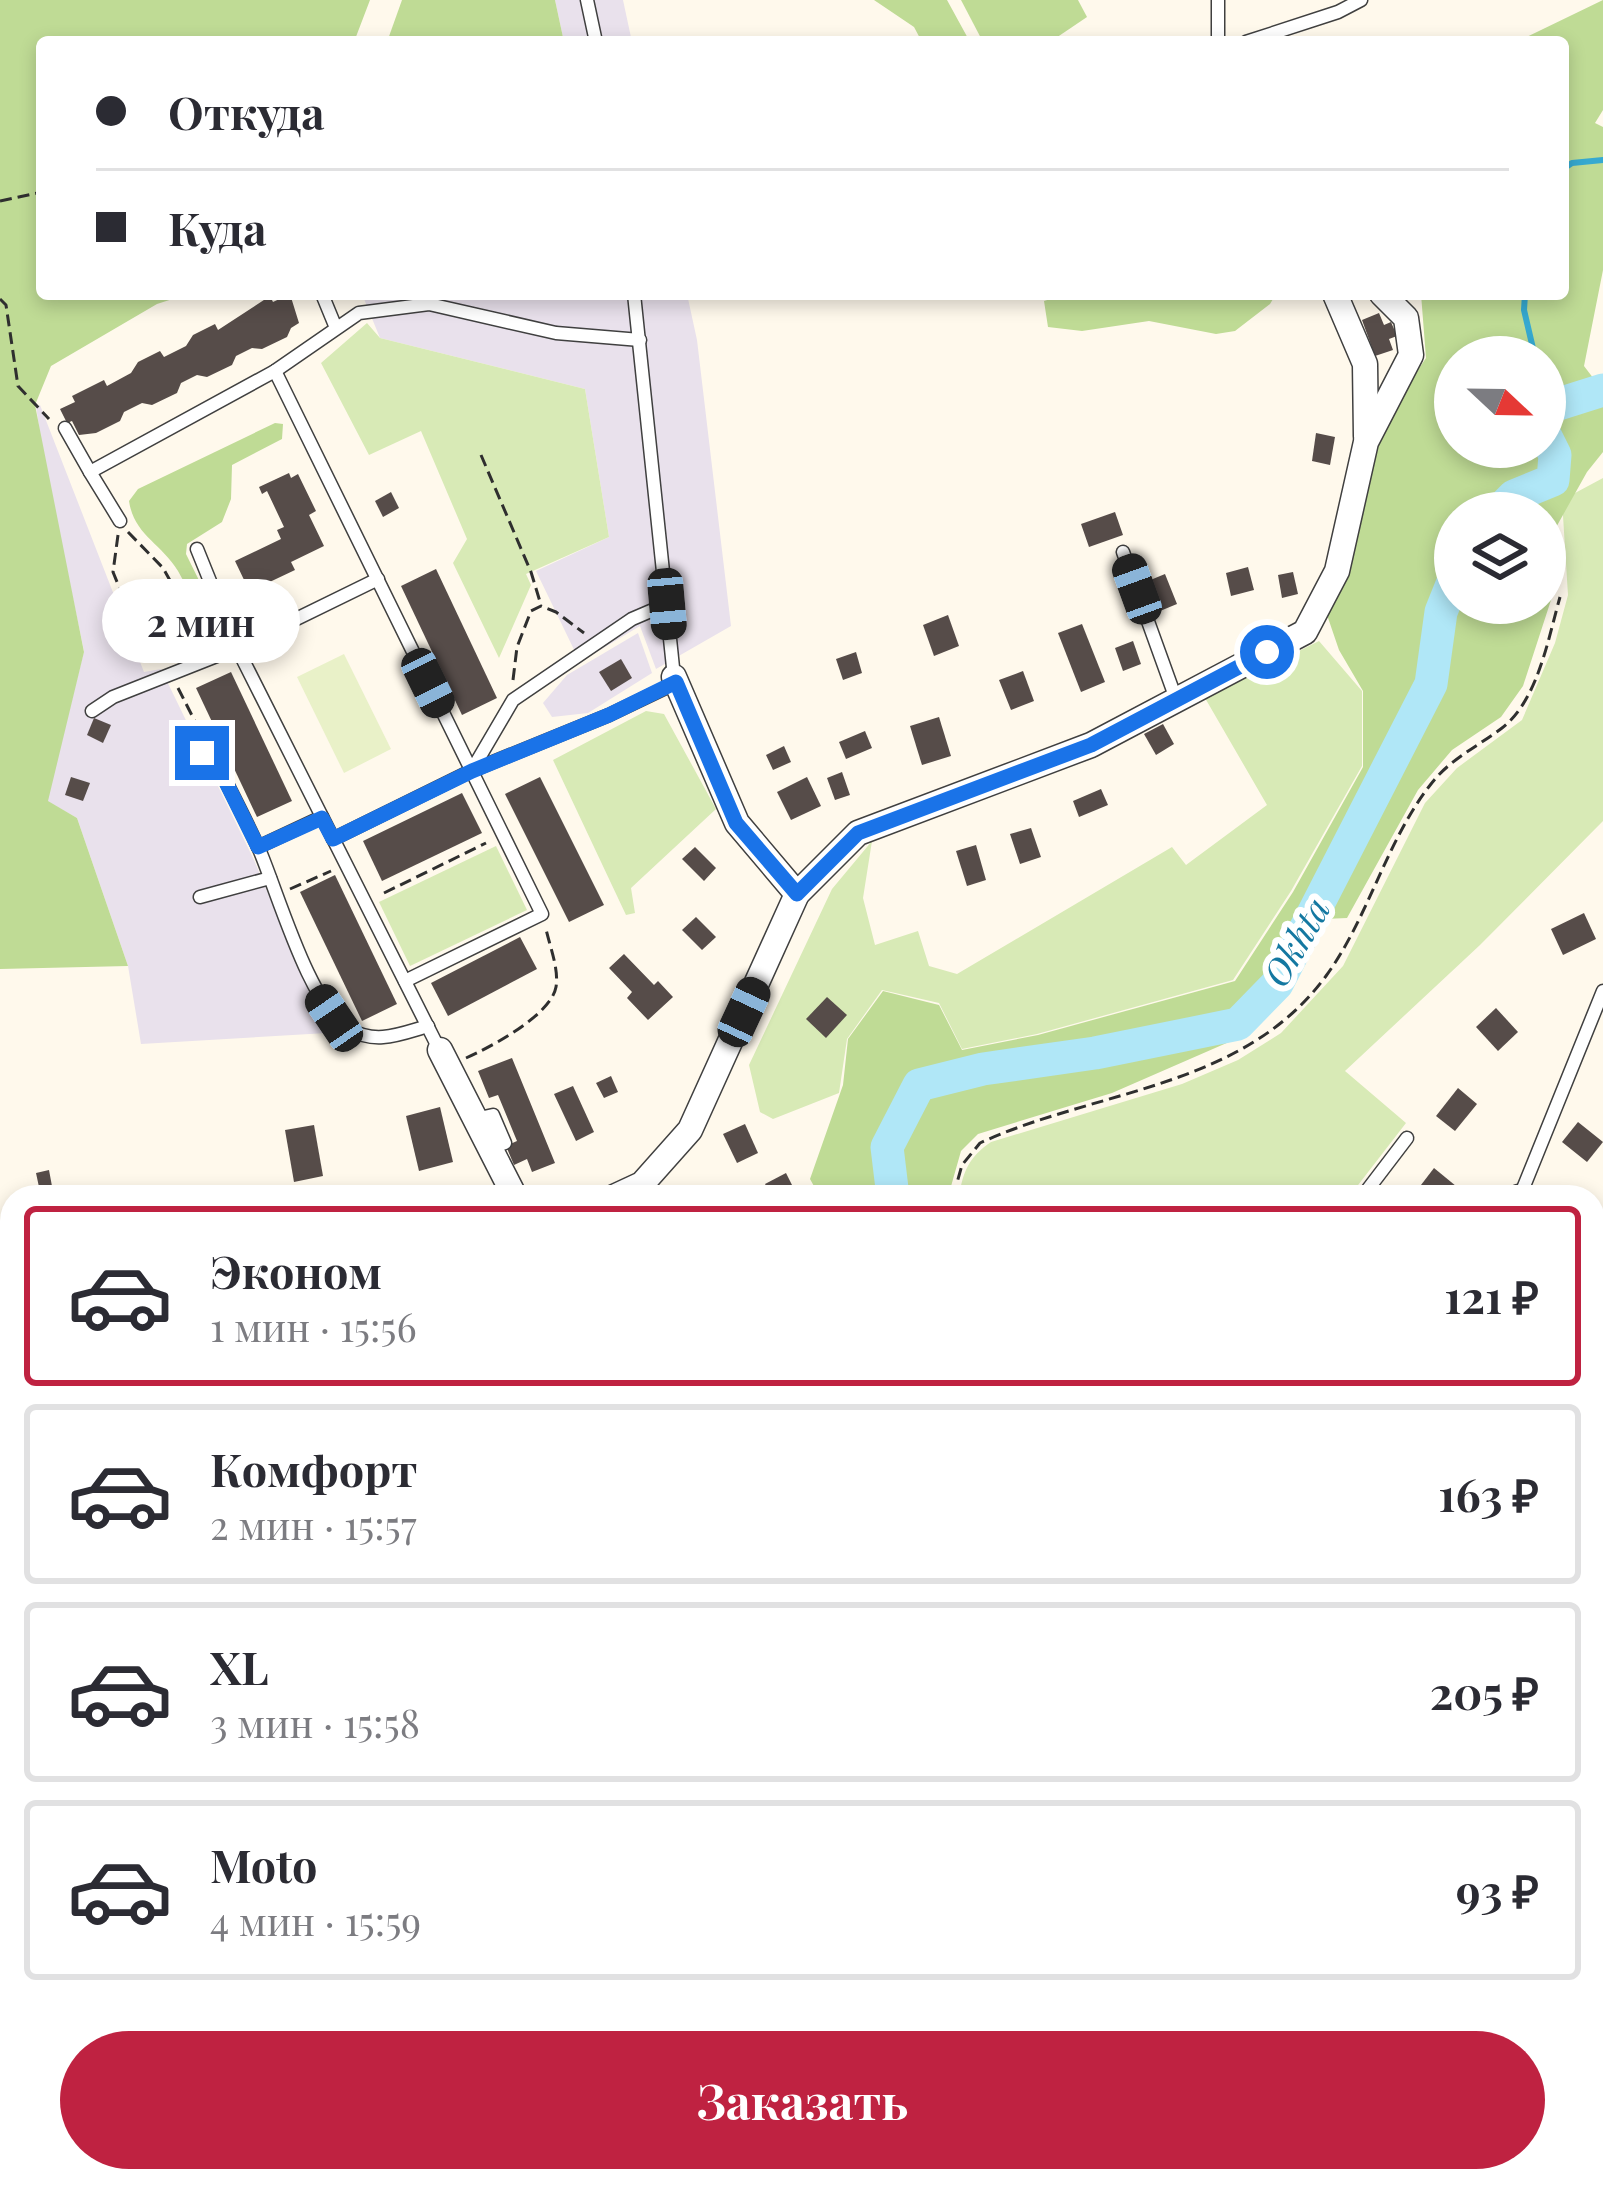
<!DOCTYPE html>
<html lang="ru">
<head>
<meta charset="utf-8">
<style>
	body { margin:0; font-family:"Playfair Display",serif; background:#f2f2f3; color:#2b2b33; height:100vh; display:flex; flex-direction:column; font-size:45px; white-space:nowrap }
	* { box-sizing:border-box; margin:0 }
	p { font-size:39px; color:#7c7c81 }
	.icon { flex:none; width:66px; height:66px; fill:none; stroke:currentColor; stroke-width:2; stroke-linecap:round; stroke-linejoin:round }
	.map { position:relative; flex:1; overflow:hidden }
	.details { position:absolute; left:0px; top:1185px; width:1605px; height:1008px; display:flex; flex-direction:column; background:#fff; border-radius:36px 36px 0 0; box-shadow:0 6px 18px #0003 }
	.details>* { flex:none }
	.hud { position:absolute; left:36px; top:36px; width:1533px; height:264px; border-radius:12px; box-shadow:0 6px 18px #0003; display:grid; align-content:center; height:264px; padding:0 60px; background:#fff }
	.needle { width:78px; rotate:112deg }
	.tools { position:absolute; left:1434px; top:336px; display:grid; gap:24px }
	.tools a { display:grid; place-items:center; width:132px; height:132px; border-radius:50%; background:#fff; box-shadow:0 6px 18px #0003; font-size:60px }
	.end { position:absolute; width:54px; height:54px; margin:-27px; border:15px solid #1a73e8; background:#fff; box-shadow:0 0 0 6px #fff }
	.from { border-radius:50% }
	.bubble { position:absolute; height:84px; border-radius:42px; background:#fff; box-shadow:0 6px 18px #0003; font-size:39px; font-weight:700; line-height:84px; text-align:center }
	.car { position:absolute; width:36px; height:72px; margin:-36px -18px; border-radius:15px; box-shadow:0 0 9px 3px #0007; background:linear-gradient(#222 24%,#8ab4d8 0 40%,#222 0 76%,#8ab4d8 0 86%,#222 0) }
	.hud b { display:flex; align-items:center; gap:42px; height:114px; font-size:45px }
	.hud b+b { border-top:3px solid #e1e1e2 }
	.hud i { width:30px; height:30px; background:#2b2b33 }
	ul { padding:21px 0 0; list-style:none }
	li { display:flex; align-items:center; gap:36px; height:180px; margin:0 24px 18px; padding:0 36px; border:6px solid #e1e1e2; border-radius:12px }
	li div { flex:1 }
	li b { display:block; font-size:45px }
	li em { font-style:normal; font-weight:700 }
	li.on { border-color:#bf2241 }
	li>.icon { width:108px; height:108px; stroke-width:1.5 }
	.primary-button { display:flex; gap:24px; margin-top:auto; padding:24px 60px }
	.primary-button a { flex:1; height:138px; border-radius:72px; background:#bf2241; color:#fff; font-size:48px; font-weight:700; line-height:138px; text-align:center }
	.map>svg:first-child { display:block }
	.industrial { fill:#e9e1ec }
	.green { fill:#d8eab6 }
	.forest { fill:#bfdb95; fill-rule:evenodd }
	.pitch { fill:#e9f1c8 }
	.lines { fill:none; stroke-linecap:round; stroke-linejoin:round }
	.stream { stroke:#36a9d0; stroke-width:6 }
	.river { stroke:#b0e7f7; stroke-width:33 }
	.building { fill:#564c49 }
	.service-casing { stroke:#404040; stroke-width:15 }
	.minor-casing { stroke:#404040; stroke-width:27 }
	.tertiary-casing { stroke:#404040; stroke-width:33 }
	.path { stroke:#2f2f2f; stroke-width:3; stroke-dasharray:12 6; stroke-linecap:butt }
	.service { stroke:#fff; stroke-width:12 }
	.minor { stroke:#fff; stroke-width:24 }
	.tertiary { stroke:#fff; stroke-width:30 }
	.route { stroke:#1a73e8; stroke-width:15 }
	.labels { text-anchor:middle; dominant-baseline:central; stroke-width:12; stroke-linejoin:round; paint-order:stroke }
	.water-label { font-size:36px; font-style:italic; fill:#1478a1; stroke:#fff }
</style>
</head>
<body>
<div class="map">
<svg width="1603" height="2193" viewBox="0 0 1603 2193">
	<rect width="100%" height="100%" fill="#fff9ec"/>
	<!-- industrial -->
	<g class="industrial">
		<path d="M555 0H623L632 42H564Z"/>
		<path d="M362 294H687L697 340 731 626 656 669 640 626 580 662 536 571 609 537 585 389 380 338Z"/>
		<path d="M40 405 144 672 161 669 254 860 327 1033 141 1044 128 966 77 818 47 801 84 651 43 455 36 406Z"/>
		<path d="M638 633 652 673 588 713 552 717 543 703 567 675Z"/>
	</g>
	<!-- green -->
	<g class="green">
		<path d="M367 323 380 338 585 389 609 537 526 574 531 585 499 658 453 563 467 539 421 431 369 455 321 363Z"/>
		<path d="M1603 478V821L1480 945 1345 1071 1406 1123 1355 1189 1346 1197H959C963 1171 969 1157 991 1142L1182 1084 1238 1060 1281 1033 1343 966 1425 803 1457 768 1522 720 1555 643 1568 595 1562 500Z"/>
		<path d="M1319 641 1362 691V766L1291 891 1233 980 1037 1034 962 1049 939 1003 882 990 847 1039 839 1093 773 1119 760 1112 749 1065 832 889 872 841 863 898 875 945 918 931 929 966 957 974 1172 847 1186 865 1267 805 1205 698Z"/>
		<path d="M646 711 664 714 716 809 631 888 635 913 626 915 553 760Z"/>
		<path d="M496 846 527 910 410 966 379 902Z"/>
		<path d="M12 1618V2181H840L857 2193H0V1620Z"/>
		<path d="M1603 1818V2193H1046L1052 2181 1127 2190 1179 2181H1593V1830Z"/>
	</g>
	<!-- forest -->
	<g class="forest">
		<path d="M0 0H370L354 42H42V294H188L157 304 51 366 35 405 84 652 48 801 77 818 128 966 0 969Z"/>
		<path d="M402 0H555L564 42H387Z"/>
		<path d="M874 0H947L970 42H922L914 27Z"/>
		<path d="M961 0H1078L1087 17 1050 42H983Z"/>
		<path d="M1603 0V110L1595 123 1603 127V270L1584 366 1603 391V452L1587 472 1549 540 1552 597 1523 686 1501 717 1452 750 1418 790 1347 918 1324 919 1280 1000 1245 1035 1112 1093 978 1134 961 1151 948 1197H820L810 1179 843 1085 848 1039 883 991 939 1005 962 1050 1038 1035 1235 981 1293 892 1363 767V691L1339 650 1326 612 1361 521 1373 458 1398 399 1426 358 1421 294H1563V42H1516ZM1455 357H1545V447H1455ZM1455 513H1545V603H1455Z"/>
		<path d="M1067 294H1276L1270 304 1235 331 1216 334 1149 321 1082 331 1048 327 1044 301Z"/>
		<path d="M275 423 283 424 282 439 232 465 231 499 222 522 187 544 186 554 227 637 215 640C198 620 191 593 178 571 161 543 134 535 129 501L138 489Z"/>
		<path d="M12 1425V1618L0 1619V1427Z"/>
		<path d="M840 2181H1052L1045 2193H857Z"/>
	</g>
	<!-- pitch -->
	<path class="pitch" d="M344 654 391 749 344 773 297 677Z"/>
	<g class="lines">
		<!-- stream -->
		<g class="stream">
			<path d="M1563 169 1572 163 1603 160"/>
			<path d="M1525 294 1524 310 1535 357"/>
			<path d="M1545 369 1572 399"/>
		</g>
		<!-- river -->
		<g class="river">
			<path d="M1545 415 1546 408 1603 390"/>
			<path d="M1497 513 1514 496 1553 480 1555 455 1545 435"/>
			<path d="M893 1197 887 1147 919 1085 983 1069 1095 1053 1238 1024 1277 984 1431 684 1441 612 1455 577"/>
			<path d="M0 1520 12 1518"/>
		</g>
	</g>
	<!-- building -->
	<g class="building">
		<path d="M290 294 299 323 291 328 287 337 262 349 252 348 236 356 232 365 207 377 197 375 181 383 177 393 152 405 142 403 124 412 120 421 96 433 79 435 72 421 67 423 60 409 75 402 72 396 104 380 107 386 131 373 138 362 160 351 164 357 186 346 193 335 215 324 218 330 270 296 273 302Z"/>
		<path d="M1379 313 1384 325 1391 322 1397 336 1389 339 1393 350 1375 356 1362 320Z"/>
		<path d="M1316 433 1335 437 1330 465 1312 461Z"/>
		<path d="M289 473 291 478 298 474 316 511 309 515 324 546 291 562 295 570 257 588 253 580 246 584 235 561 281 539 277 530 284 527 267 491 262 494 259 487Z"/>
		<path d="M391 492 399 508 383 517 375 501Z"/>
		<path d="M1115 512 1123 535 1089 547 1081 524Z"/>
		<path d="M1248 567 1254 590 1231 596 1226 573Z"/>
		<path d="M436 569 497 698 462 715 401 586Z"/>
		<path d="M1293 572 1298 594 1282 598 1278 575Z"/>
		<path d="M1165 574 1177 604 1160 611 1148 581Z"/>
		<path d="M161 596 165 605 178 600 189 624 151 643 139 618 156 610 151 600Z"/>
		<path d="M948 615 959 646 934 656 923 625Z"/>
		<path d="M1082 624 1105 682 1081 692 1058 633Z"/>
		<path d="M1133 641 1141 664 1123 671 1115 648Z"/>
		<path d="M856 652 862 673 843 680 836 659Z"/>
		<path d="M621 659 632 678 611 691 599 672Z"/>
		<path d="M1023 671 1034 701 1011 710 999 680Z"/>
		<path d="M231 672 292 801 257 817 196 688Z"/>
		<path d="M939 717 951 756 922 765 910 726Z"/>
		<path d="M94 718 111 725 103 743 87 735Z"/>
		<path d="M1163 724 1174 744 1156 755 1144 734Z"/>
		<path d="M865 731 872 748 846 759 839 742Z"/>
		<path d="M784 746 791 762 773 770 766 755Z"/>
		<path d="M842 772 850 795 835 800 827 778Z"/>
		<path d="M71 777 90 783 83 801 65 795Z"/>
		<path d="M540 777 604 905 569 922 505 794Z"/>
		<path d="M807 777 821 806 791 820 777 792Z"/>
		<path d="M1101 789 1108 805 1079 817 1073 801Z"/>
		<path d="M462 793 482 833 382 881 363 841Z"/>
		<path d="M1031 828 1041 857 1020 864 1010 834Z"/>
		<path d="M976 845 986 880 967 886 956 851Z"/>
		<path d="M695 847 716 868 704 881 682 859Z"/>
		<path d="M335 875 397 1004 362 1021 300 892Z"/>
		<path d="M1584 913 1596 939 1563 955 1551 929Z"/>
		<path d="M696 917 716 937 702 950 682 930Z"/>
		<path d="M520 937 537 969 448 1016 431 983Z"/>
		<path d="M624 954 654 985 658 981 673 997 648 1020 627 998 632 992 609 968Z"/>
		<path d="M827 997 847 1015 826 1038 806 1019Z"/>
		<path d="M1496 1008 1518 1032 1498 1051 1476 1027Z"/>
		<path d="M512 1058 555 1163 532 1172 527 1159 514 1165 506 1146 517 1141 498 1095 489 1098 478 1071Z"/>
		<path d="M611 1076 618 1092 604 1098 596 1083Z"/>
		<path d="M573 1086 594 1132 576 1141 554 1094Z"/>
		<path d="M1458 1088 1477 1104 1455 1131 1436 1116Z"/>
		<path d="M440 1107 453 1162 419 1171 406 1116Z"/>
		<path d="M1578 1122 1603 1142 1587 1162 1562 1142Z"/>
		<path d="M745 1124 758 1153 737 1163 723 1134Z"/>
		<path d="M314 1125 323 1176 294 1182 285 1130Z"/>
		<path d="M1434 1168 1462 1191 1456 1197H1436L1421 1185Z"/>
		<path d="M49 1170 54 1197H28L27 1189 39 1187 36 1173Z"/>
		<path d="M786 1173 798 1197H772L765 1184Z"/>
		<path d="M1593 1730 1603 1737V1764L1599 1769 1593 1764Z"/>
	</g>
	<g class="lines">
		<defs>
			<g id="service">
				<path d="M587 0 596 42"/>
				<path d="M1218 42V0"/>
				<path d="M1246 42 1338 12 1361 0"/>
				<path d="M322 294 336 328"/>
				<path d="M634 294 674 677"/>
				<path d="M275 371 542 914 405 981"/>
				<path d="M65 428 90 472"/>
				<path d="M120 521 90 472 275 371 359 313 429 304 556 333 640 340"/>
				<path d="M197 549 237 648 439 1049"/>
				<path d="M1123 552 1176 699"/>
				<path d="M92 711 113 697 237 648 378 579"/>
				<path d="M202 753 214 758C229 788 245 818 259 849 278 893 310 1007 349 1029 376 1045 400 1034 428 1026"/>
				<path d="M472 770 513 700 632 619 667 604"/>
				<path d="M333 839 471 771 609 715 676 683"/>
				<path d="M258 847 322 817"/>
				<path d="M200 897 270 878"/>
				<path d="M475 1119 493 1115 505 1143 490 1148"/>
				<path d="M1520 1196 1603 991"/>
				<path d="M1362 1197 1407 1138"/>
			</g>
			<g id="minor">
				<path d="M1335 294 1365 364 1366 436"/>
				<path d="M674 677 737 823 797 894"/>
				<path d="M440 1050 515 1197"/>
				<path d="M614 1197 642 1184 690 1130 797 894 858 833 1091 745 1305 632 1337 571 1366 442 1411 355 1406 318 1382 294"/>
				<path d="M1519 1197H1521"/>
				<path d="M1593 1238 1603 1245"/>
				<path d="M1593 1447 1603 1429"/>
				<path d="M1593 1684 1603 1692"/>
				<path d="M1593 1842 1603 1831"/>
			</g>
			<path id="tertiary" d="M0 1282 12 1280"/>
		</defs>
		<!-- service casing -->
		<use href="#service" class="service-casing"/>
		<!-- minor casing -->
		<use href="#minor" class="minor-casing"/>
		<!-- tertiary casing -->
		<use href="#tertiary" class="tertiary-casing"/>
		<!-- path -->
		<g class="path">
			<path d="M0 201 42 192"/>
			<path d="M0 299 6 305 18 386 49 419"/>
			<path d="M481 455 531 572 541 605"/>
			<path d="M128 532 163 568 204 641"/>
			<path d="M118 535 113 572 143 646 159 661"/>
			<path d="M513 680 517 647 531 611 541 606 556 612 584 633"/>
			<path d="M178 688 204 739"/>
			<path d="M290 889 331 871"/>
			<path d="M384 893 486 843"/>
			<path d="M466 1058C491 1047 551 1015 556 987 559 969 550 947 546 929"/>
			<path d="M953 1197 962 1165 980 1143C1097 1089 1243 1089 1326 976 1369 917 1386 841 1431 784 1450 759 1477 747 1502 728 1538 700 1548 639 1560 597"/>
			<path d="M0 1576 12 1572"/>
			<path d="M0 1641H12"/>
			<path d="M0 2082 12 2141"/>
			<path d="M0 2097 12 2110"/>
			<path d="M1593 2141 1603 2134"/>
			<path d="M20 2181 23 2193"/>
			<path d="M73 2181 83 2193"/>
			<path d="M1567 2181 1577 2193"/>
			<path d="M337 2193 354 2181"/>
			<path d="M1197 2193 1199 2181"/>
			<path d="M1518 2193 1533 2181"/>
		</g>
		<!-- service -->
		<use href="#service" class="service"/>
		<!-- minor -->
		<use href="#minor" class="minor"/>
		<!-- tertiary -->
		<use href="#tertiary" class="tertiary"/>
	</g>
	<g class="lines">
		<!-- route -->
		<path class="route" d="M202 753 214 758 258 847 322 818 333 839 472 771 609 715 676 682 736 823 797 894 858 833 1091 745 1267 652"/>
	</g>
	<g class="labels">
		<!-- water labels -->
		<g class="water-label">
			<text transform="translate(1295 941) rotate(-60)">Okhta</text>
		</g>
	</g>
</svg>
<div class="tools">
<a><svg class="needle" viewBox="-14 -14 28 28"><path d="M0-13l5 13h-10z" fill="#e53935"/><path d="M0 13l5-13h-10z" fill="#7c7c81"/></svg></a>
<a><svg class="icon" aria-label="layers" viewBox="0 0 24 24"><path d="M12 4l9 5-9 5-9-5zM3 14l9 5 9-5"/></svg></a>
</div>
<i class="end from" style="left:1267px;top:652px"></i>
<i class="end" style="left:202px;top:753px"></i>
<div class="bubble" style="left:102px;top:579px;width:198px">2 мин</div>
<i class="car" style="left:1137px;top:589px;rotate:340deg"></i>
<i class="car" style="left:667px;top:604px;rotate:175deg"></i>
<i class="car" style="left:428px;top:683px;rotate:154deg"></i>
<i class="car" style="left:744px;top:1012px;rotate:25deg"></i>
<i class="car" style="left:334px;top:1018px;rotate:326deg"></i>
<div class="hud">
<b><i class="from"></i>Откуда</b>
<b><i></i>Куда</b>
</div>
<section class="details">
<ul>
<li class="on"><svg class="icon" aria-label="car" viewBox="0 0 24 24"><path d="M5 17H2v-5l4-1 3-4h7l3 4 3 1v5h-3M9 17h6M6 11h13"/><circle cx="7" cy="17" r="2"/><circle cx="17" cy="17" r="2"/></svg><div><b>Эконом</b><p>1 мин · 15:56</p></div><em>121 ₽</em></li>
<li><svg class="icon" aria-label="car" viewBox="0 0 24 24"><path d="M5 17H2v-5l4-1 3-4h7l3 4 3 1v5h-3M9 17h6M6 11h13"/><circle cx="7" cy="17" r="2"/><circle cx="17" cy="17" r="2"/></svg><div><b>Комфорт</b><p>2 мин · 15:57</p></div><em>163 ₽</em></li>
<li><svg class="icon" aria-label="car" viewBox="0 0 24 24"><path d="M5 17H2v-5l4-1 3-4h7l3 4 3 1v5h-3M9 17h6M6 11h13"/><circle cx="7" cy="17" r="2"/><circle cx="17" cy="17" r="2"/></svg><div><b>XL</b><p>3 мин · 15:58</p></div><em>205 ₽</em></li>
<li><svg class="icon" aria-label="car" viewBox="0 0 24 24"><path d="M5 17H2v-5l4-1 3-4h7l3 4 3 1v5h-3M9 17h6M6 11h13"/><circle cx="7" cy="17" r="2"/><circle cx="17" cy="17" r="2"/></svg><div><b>Moto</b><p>4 мин · 15:59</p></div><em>93 ₽</em></li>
</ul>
<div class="primary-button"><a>Заказать</a></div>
</section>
</div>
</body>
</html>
